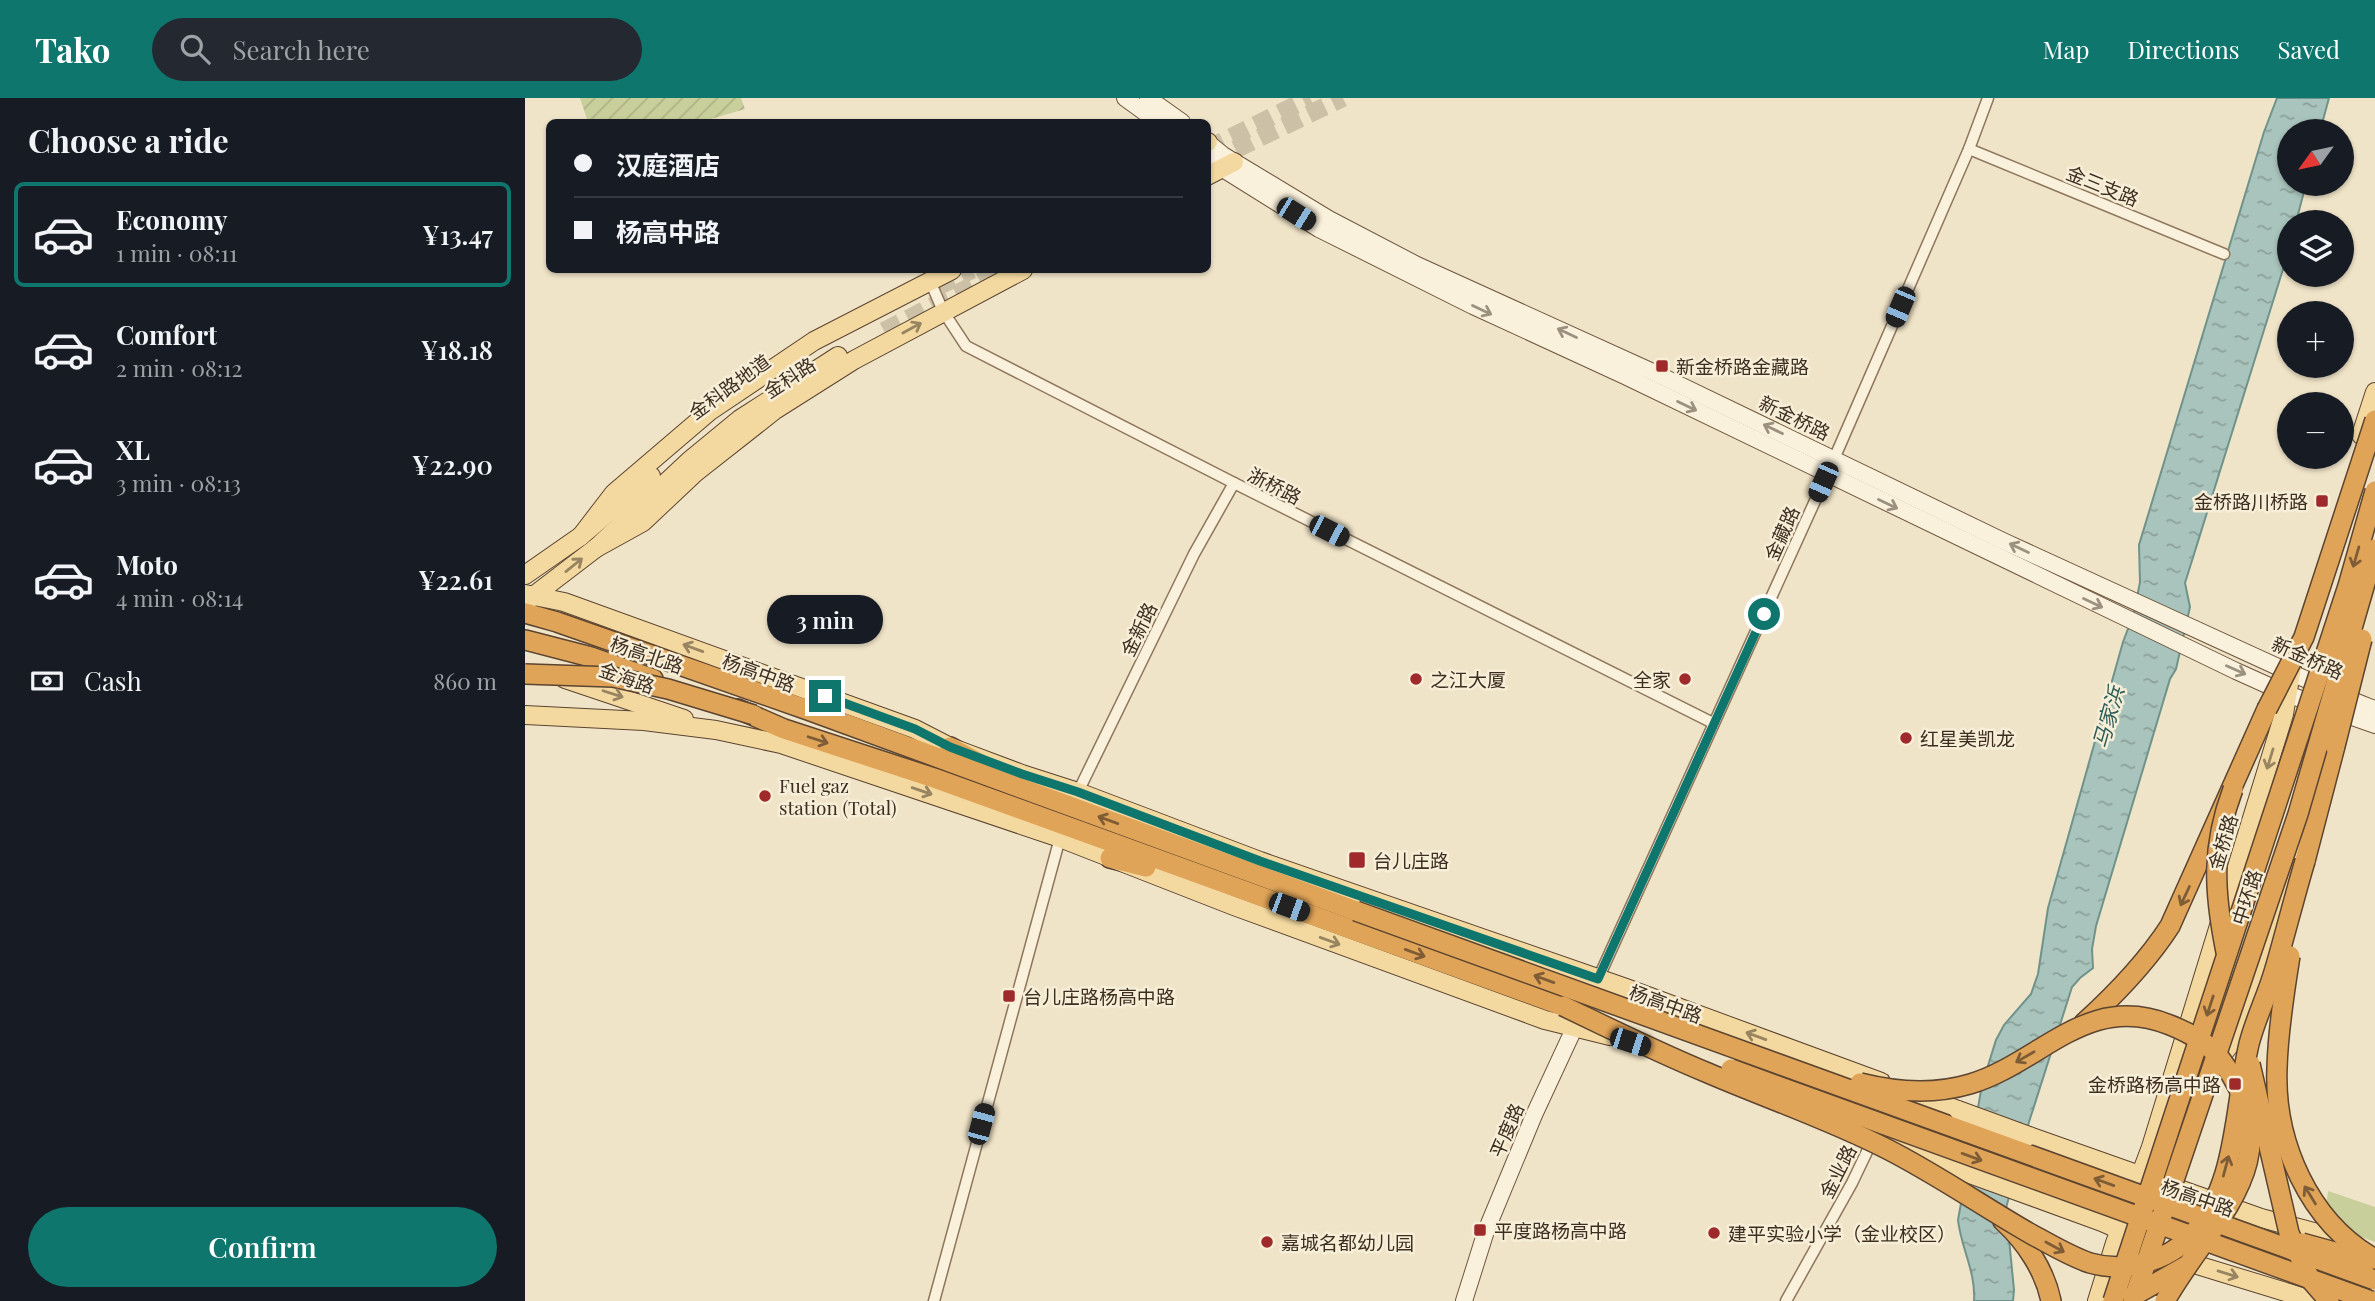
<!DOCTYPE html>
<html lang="en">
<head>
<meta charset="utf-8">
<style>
	body { margin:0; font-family:"Playfair Display","Noto Sans SC",serif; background:#242831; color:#f1f3f6; height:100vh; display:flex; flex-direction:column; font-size:26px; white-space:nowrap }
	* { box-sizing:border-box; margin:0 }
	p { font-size:23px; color:#9ea1a6 }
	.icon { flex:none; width:38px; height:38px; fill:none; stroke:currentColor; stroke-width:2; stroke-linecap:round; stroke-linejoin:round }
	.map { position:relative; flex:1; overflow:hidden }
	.side { display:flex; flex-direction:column; background:#171b24; width:525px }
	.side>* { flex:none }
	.banner { position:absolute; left:21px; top:21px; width:665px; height:154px; border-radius:10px; box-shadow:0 2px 5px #0004; display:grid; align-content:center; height:154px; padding:0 28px; background:#171b24 }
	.needle { width:46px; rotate:237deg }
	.fabs { position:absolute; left:1752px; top:21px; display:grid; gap:14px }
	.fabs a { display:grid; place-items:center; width:77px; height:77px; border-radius:50%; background:#171b24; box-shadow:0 2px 5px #0004; font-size:35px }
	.end { position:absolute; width:32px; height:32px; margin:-16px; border:9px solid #0f766e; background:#fff; box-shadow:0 0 0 4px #fff }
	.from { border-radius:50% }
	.bubble { position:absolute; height:49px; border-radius:24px; background:#171b24; box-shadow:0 2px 5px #0004; font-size:23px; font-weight:600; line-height:49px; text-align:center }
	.car { position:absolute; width:21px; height:42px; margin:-21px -10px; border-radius:9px; box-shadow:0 0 5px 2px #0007; background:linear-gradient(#222 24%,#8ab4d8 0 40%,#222 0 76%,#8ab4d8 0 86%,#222 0) }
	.banner b { display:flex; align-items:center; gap:24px; height:66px; font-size:26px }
	.banner b+b { border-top:2px solid #363941 }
	.banner i { width:18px; height:18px; background:#f1f3f6 }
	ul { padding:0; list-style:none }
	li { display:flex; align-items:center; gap:21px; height:105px; margin:0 14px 10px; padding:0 14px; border:4px solid transparent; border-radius:10px }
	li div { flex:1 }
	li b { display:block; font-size:26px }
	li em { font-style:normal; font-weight:600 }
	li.current { border-color:#0f766e }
	li>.icon { width:63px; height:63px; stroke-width:1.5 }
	h2 { padding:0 28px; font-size:32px; line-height:84px }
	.pay { display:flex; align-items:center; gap:18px; height:77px; padding:0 28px; font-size:26px }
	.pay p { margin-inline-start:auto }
	.action { display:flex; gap:14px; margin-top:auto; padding:14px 28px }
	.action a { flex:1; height:80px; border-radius:42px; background:#0f766e; color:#fff; font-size:28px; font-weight:600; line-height:80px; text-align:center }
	header { display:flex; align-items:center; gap:42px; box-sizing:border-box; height:98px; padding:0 35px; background:#0f766e; color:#fff }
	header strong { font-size:33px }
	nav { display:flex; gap:38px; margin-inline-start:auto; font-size:24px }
	.search { width:490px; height:63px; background:#242831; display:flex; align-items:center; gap:18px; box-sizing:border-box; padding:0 24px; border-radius:38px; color:#9ea1a6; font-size:26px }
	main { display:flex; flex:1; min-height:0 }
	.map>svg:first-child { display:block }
	.grass { fill:#c9cf9b }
	.garden { fill:url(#garden-furrows) }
	.water { fill:url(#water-ripples); stroke:#6f938a; stroke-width:2 }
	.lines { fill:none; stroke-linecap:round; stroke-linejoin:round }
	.primary-tunnel { stroke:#ccc0a6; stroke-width:18; stroke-dasharray:18 9; stroke-linecap:butt }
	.street-casing { stroke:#8d765c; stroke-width:13 }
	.secondary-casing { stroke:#6f573f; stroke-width:18 }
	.primary-casing { stroke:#5b4430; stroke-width:20 }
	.highway-casing { stroke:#5b4430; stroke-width:22 }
	.street { stroke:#faf1dc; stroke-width:10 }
	.secondary { stroke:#faf1dc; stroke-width:16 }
	.primary { stroke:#f3d9a0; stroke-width:18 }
	.highway { stroke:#e0a458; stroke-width:19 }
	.primary-bridge-casing { stroke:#5b4430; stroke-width:20; stroke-linecap:butt }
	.highway-bridge-casing { stroke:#5b4430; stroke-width:22; stroke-linecap:butt }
	.primary-bridge { stroke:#f3d9a0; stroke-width:18 }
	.highway-bridge { stroke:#e0a458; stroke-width:19 }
	.oneway { stroke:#9c907e }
	.oneway2 { stroke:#988460 }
	.oneway3 { stroke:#7e5d36 }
	.route { stroke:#0f766e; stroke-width:9 }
	.poi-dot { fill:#9e2a2b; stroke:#f7eed8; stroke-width:2.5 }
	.labels { text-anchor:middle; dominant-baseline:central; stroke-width:5; stroke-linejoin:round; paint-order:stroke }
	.street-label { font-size:19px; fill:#3d2e20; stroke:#f7eed8 }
	.poi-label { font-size:19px; fill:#3d2e20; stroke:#f7eed8; text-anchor:start }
	.water-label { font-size:21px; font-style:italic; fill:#2f5d5a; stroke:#f7eed8 }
</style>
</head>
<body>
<header>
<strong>Tako</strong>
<div class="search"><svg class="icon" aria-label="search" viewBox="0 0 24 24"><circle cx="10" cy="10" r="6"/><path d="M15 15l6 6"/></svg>Search here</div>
<nav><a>Map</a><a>Directions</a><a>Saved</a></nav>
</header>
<main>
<section class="side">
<h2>Choose a ride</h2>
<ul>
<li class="current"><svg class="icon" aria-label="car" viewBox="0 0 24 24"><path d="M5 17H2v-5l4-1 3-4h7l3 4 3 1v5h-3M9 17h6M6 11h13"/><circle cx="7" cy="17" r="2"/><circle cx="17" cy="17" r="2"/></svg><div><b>Economy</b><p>1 min · 08:11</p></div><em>¥13.47</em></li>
<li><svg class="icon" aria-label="car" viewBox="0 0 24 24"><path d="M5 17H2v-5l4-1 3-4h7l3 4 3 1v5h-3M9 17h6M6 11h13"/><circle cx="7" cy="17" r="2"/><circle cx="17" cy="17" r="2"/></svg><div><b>Comfort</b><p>2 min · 08:12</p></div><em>¥18.18</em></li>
<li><svg class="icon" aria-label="car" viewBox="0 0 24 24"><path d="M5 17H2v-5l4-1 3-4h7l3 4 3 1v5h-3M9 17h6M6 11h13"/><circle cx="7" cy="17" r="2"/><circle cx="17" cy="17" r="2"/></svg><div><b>XL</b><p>3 min · 08:13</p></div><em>¥22.90</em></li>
<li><svg class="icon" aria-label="car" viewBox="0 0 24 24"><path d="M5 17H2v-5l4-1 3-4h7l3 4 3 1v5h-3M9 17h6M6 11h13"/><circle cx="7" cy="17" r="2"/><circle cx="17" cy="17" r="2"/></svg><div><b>Moto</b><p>4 min · 08:14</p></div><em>¥22.61</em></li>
</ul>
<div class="pay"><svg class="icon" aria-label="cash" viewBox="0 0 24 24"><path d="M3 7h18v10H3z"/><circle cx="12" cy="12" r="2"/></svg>Cash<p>860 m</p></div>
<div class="action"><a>Confirm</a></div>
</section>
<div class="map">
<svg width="1850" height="1203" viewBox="0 0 1850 1203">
	<defs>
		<pattern id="garden-furrows" width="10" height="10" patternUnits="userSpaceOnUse" patternTransform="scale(1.75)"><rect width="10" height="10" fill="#c9cf9b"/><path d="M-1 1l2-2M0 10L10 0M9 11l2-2" fill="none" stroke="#aeb285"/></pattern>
		<pattern id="water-ripples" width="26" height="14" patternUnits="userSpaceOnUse" patternTransform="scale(1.75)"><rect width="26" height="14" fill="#a9c4bc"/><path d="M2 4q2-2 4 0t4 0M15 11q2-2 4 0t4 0" fill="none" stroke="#8ba098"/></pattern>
	</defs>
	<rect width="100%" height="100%" fill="#f0e4c8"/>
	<!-- grass -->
	<path class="grass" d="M1803 1093 1850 1109V1144L1799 1125Z"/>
	<!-- garden -->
	<path class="garden" d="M55 0H216L220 11 176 24H63Z"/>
	<!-- water -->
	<path class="water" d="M1752 0H1804L1795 33H1764V86H1781L1771 124H1764V149L1759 168 1660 485 1665 509 1651 571 1645 581 1571 828 1567 851 1568 870 1555 880 1547 889 1504 1024 1481 1110 1489 1192 1488 1203H1449C1451 1174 1436 1150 1433 1122L1457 987 1471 942 1479 927 1506 896 1513 876 1523 810 1598 544 1609 515 1615 484 1614 447 1739 34Z"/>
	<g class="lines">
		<!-- primary-tunnel -->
		<g class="primary-tunnel">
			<path d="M682 51 785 0"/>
			<path d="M686 63 818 0"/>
			<path d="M412 189 447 172"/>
			<path d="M359 233 478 172"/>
		</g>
		<defs>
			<g id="street">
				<path d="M1444 51 1699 156"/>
				<path d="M405 183 418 213 441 248 709 385 1188 625"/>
				<path d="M553 694 669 456 709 385"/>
				<path d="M1073 881 1309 361 1444 51 1463 0"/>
				<path d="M409 1203 535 740"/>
				<path d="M1261 1203 1327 1085 1348 1041"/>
			</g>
			<g id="secondary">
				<path d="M600 0 633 24"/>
				<path d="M623 0 657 24"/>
				<path d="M682 44 698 57 804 121 892 167 1130 275 1478 443 1766 575C1794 586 1821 601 1850 611"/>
				<path d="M682 61 794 131 948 208 1100 278 1711 573 1762 596 1850 627"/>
				<path d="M939 1203 961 1133 1009 1017 1054 920"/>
			</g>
			<g id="primary">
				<path d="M682 44H683"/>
				<path d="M682 78 709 64"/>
				<path d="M1836 337 1850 294"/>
				<path d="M56 438 89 395 185 313 289 243 427 172"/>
				<path d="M71 450 118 424 170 375 250 312 329 262 498 172"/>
				<path d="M0 477 56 438 126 378"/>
				<path d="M0 496 39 504 390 631 425 649 497 676 553 694 735 763 1101 890 1356 984"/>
				<path d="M3 502 71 450 164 363 215 321 313 258"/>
				<path d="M40 581 159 621"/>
				<path d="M0 617 119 623 191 632 256 646 535 740 709 808 1020 922 1085 938"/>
				<path d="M1695 960 1710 940 1718 924 1774 741"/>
				<path d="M1385 995 1433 1012"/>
				<path d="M1355 1034 1445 1076 1577 1124 1620 1143"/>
				<path d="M1504 1038 1736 1120 1826 1144"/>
				<path d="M1655 1159 1672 1167 1790 1203"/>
				<path d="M1572 1203 1590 1145 1626 1049 1759 616 1767 569"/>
			</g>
			<g id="highway">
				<path d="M0 515 32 524 283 612 831 813"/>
				<path d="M0 542 66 559 128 581"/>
				<path d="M213 611 259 631 409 680 1038 908"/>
				<path d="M425 649 458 667"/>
				<path d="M585 760 621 769"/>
				<path d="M1780 763 1810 648"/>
				<path d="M1559 925C1592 895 1621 865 1645 828L1742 611"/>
				<path d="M1478 1123C1501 1144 1520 1173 1526 1203"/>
			</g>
		</defs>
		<!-- street casing -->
		<use href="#street" class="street-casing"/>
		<!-- secondary casing -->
		<use href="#secondary" class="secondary-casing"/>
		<!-- primary casing -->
		<use href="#primary" class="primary-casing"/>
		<!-- highway casing -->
		<use href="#highway" class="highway-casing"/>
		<!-- street -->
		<use href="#street" class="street"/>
		<!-- secondary -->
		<use href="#secondary" class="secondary"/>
		<!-- primary -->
		<use href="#primary" class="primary"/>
		<!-- highway -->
		<use href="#highway" class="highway"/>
		<defs>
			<path id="primary-bridge" d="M1433 1012 1504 1038"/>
			<g id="highway-bridge">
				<path d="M0 576 88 579 143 591 229 617"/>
				<path d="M1742 611 1779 539 1850 322"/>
				<path d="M1810 648 1837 541"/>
				<path d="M831 813 1850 1182"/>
				<path d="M1701 854C1689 794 1686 749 1708 691"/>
				<path d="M1765 858C1759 895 1753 933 1752 970 1749 1044 1784 1124 1850 1161"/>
				<path d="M1038 908C1086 931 1134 955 1183 975 1241 1000 1303 1021 1360 1050 1410 1075 1457 1108 1506 1136 1525 1146 1544 1158 1565 1165 1600 1175 1641 1164 1666 1138 1713 1087 1709 1010 1724 946 1730 922 1742 898 1749 874 1760 837 1769 800 1780 763"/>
				<path d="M1725 966 1764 1135 1785 1181 1804 1203"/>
				<path d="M1206 971 1846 1203"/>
				<path d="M1335 985C1371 994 1408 997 1445 986 1516 965 1562 893 1645 927 1665 935 1684 945 1697 963 1769 1063 1687 1120 1640 1203"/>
				<path d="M1777 1145 1842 1163"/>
				<path d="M1608 1198 1661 1168"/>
				<path d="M1588 1203 1823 488 1850 393"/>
				<path d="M1608 1203 1773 716 1850 451"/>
			</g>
		</defs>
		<!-- primary-bridge casing -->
		<use href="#primary-bridge" class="primary-bridge-casing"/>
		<!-- highway-bridge casing -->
		<use href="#highway-bridge" class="highway-bridge-casing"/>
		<!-- primary-bridge -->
		<use href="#primary-bridge" class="primary-bridge"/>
		<!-- highway-bridge -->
		<use href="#highway-bridge" class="highway-bridge"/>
	</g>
	<!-- one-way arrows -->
	<defs><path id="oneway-shaft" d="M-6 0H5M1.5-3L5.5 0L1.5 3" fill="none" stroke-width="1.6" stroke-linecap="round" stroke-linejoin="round" transform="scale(1.75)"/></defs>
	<g class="oneway">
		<use href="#oneway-shaft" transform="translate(957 212) rotate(25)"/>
		<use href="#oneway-shaft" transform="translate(1042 235) rotate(-155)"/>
		<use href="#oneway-shaft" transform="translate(1162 308) rotate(26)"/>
		<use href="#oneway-shaft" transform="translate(1248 331) rotate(-154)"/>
		<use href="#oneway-shaft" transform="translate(1363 406) rotate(26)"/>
		<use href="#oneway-shaft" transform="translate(1494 450) rotate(-155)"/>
		<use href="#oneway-shaft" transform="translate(1568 505) rotate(25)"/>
		<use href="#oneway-shaft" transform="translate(1711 572) rotate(24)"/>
	</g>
	<g class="oneway2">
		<use href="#oneway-shaft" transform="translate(387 230) rotate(-29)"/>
		<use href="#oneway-shaft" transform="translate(49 467) rotate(-39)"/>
		<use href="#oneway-shaft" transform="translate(168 550) rotate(-160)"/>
		<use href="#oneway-shaft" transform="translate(88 596) rotate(18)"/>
		<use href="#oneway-shaft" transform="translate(1745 661) rotate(107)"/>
		<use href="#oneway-shaft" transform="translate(397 693) rotate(19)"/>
		<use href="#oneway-shaft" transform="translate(805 843) rotate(20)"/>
		<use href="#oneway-shaft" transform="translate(1231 938) rotate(-160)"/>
		<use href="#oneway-shaft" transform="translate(1703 1176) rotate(17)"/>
	</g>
	<g class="oneway3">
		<use href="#oneway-shaft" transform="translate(1831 459) rotate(106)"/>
		<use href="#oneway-shaft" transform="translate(293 642) rotate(18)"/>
		<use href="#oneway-shaft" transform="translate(583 722) rotate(-160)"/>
		<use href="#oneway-shaft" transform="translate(1660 798) rotate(115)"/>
		<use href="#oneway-shaft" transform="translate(890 855) rotate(20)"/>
		<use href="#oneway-shaft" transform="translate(1019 881) rotate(-160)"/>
		<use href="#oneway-shaft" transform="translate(1685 908) rotate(108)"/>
		<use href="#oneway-shaft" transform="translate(1500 959) rotate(150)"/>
		<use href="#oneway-shaft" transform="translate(1447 1059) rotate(20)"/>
		<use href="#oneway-shaft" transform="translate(1701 1068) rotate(-75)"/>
		<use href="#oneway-shaft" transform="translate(1579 1084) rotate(-160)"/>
		<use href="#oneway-shaft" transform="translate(1785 1097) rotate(-122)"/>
		<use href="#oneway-shaft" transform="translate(1530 1149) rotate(29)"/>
	</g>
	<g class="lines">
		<!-- route -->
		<path class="route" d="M300 598 390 631 425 649 497 676 553 694 735 763 1073 881 1239 516"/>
	</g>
	<!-- markers -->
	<g class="poi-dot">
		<rect x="1130" y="261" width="14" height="14" rx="3.5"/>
		<rect x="1790" y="396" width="14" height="14" rx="3.5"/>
		<circle cx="891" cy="581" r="7"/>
		<circle cx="1160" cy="581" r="7"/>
		<circle cx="1381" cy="640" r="7"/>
		<circle cx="240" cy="698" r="7"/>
		<rect x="823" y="753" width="18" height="18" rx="3.5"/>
		<rect x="477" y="891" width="14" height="14" rx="3.5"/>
		<rect x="1703" y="979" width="14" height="14" rx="3.5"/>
		<rect x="948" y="1125" width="14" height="14" rx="3.5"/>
		<circle cx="1189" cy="1135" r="7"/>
		<circle cx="742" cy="1144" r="7"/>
	</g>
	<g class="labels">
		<!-- street labels -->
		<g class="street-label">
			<text transform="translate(1578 87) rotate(22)">金三支路</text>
			<text transform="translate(264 279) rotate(-33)">金科路</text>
			<text transform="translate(204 288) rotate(-36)">金科路地道</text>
			<text transform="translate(1270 319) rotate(26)">新金桥路</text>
			<text transform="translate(750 387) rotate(27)">浙桥路</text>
			<text transform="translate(1256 435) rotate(-66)">金藏路</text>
			<text transform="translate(613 531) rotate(-64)">金新路</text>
			<text transform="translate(122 556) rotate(19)">杨高北路</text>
			<text transform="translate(1783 559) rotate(24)">新金桥路</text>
			<text transform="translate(234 574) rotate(20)">杨高中路</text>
			<text transform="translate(102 579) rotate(19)">金海路</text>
			<text transform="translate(1697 744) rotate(-73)">金桥路</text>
			<text transform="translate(1721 799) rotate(-72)">中环路</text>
			<text transform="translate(1141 905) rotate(20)">杨高中路</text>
			<text transform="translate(981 1032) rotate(-67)">平度路</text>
			<text transform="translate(1312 1073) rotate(-63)">金业路</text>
			<text transform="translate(1673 1099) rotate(19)">杨高中路</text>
		</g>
		<!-- poi labels -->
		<g class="poi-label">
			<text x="1151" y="268">新金桥路金藏路</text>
			<text x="1783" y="403" text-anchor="end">金桥路川桥路</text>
			<text x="905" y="581">之江大厦</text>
			<text x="1146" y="581" text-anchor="end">全家</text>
			<text x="1395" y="640">红星美凯龙</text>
			<text x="254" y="687">Fuel gaz<tspan x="254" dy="22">station (Total)</tspan></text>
			<text x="848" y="762">台儿庄路</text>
			<text x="498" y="898">台儿庄路杨高中路</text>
			<text x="1696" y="986" text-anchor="end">金桥路杨高中路</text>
			<text x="969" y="1132">平度路杨高中路</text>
			<text x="1203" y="1135">建平实验小学（金业校区）</text>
			<text x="756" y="1144">嘉城名都幼儿园</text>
		</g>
		<!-- water labels -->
		<g class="water-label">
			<text transform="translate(1582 619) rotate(-74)">马家浜</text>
		</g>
	</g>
</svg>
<div class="fabs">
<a><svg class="needle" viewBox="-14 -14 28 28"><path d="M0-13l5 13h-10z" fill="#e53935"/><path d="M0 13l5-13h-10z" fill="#9ea1a6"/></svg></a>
<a><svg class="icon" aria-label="layers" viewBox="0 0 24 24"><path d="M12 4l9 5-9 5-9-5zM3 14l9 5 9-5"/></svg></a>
<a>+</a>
<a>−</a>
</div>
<i class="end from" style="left:1239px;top:516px"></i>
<i class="end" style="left:300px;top:598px"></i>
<div class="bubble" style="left:242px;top:497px;width:116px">3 min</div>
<i class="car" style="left:771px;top:116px;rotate:122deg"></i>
<i class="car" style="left:1375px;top:209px;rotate:203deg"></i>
<i class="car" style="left:1298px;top:384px;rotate:204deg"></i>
<i class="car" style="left:804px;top:433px;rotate:117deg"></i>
<i class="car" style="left:764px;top:809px;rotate:110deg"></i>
<i class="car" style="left:1105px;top:944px;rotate:108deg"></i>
<i class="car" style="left:456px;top:1026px;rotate:15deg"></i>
<div class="banner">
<b><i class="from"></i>汉庭酒店</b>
<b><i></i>杨高中路</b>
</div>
</div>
</main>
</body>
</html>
